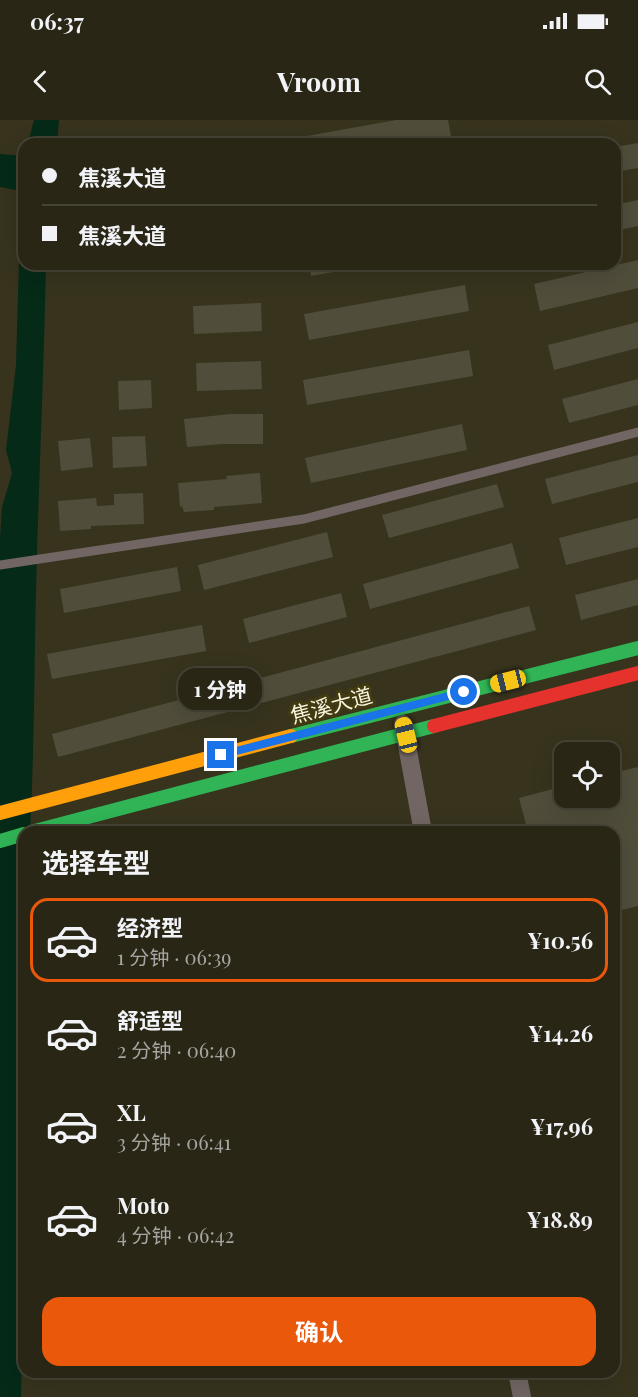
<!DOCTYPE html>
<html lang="zh">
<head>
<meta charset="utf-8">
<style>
	body { margin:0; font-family:"Playfair Display","Noto Sans SC",serif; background:#353223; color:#f1f3f6; height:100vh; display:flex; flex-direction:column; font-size:22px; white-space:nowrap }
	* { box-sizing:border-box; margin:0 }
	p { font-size:20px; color:#a5a5a1 }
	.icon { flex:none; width:33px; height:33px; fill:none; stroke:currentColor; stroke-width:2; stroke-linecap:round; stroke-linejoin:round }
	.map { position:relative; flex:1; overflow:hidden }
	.details { position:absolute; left:18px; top:706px; width:602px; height:552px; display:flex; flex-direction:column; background:#292616; border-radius:18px; box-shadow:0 6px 24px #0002,0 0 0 2px #454335 }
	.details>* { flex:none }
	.banner { position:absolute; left:18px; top:18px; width:603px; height:132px; border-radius:18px; box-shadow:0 6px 24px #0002,0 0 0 2px #454335; display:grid; align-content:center; height:132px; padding:0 24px; background:#292616 }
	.buttons { position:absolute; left:554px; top:622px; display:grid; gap:12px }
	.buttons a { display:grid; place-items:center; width:66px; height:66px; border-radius:12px; background:#292616; box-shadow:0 6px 24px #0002,0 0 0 2px #454335; font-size:30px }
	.end { position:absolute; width:27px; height:27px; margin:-14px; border:8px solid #1a73e8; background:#fff; box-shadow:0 0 0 3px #fff }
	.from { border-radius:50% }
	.bubble { position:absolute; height:42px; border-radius:18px; background:#292616; box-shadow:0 6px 24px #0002,0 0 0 2px #454335; font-size:20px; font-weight:700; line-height:42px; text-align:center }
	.car { position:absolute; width:18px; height:36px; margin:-18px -9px; border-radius:8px; box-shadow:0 0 4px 2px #0007; background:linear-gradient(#f5c518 24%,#345 0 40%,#f5c518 0 76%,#345 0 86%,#f5c518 0) }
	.banner b { display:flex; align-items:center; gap:21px; height:57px; font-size:22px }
	.banner b+b { border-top:2px solid #454335 }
	.banner i { width:15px; height:15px; background:#f1f3f6 }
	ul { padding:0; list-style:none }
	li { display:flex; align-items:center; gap:18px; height:84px; margin:0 12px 9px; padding:0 12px; border:3px solid transparent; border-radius:18px }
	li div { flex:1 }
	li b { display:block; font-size:22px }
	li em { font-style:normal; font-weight:700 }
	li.on { border-color:#ea580c }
	li>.icon { width:54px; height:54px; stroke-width:1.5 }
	h2 { padding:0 24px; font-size:27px; line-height:72px }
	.primary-button { display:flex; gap:12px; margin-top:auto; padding:12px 24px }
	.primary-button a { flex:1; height:69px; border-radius:18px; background:#ea580c; color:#fff; font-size:24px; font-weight:700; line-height:69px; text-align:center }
	.status { display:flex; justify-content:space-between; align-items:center; height:42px; padding:0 30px; background:#292616; direction:ltr }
	.status svg { height:16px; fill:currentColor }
	header { display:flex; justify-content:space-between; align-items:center; height:78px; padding:0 24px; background:#292616; font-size:27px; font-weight:700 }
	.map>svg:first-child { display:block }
	.water { fill:#052a18 }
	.building { fill:#504d3b }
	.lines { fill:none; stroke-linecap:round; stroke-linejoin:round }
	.lane { stroke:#716664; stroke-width:9 }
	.street { stroke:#716664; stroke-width:18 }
	.fast { stroke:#30b455; stroke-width:14 }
	.slow { stroke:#ff9f0a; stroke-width:14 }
	.jam { stroke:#e5322d; stroke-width:14 }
	.route { stroke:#1a73e8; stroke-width:8 }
	.labels { text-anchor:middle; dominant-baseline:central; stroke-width:6; stroke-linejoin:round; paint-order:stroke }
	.street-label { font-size:21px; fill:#f9f6df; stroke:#423b12 }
</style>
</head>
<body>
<div class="status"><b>06:37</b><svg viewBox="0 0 49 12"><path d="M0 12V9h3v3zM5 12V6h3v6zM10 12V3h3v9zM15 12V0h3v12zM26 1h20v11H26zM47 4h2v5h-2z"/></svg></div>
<header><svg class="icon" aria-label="back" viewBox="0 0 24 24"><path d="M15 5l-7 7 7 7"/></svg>Vroom<svg class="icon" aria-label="search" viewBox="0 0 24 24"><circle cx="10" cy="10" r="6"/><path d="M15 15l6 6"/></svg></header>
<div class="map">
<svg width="638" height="1277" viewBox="0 0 638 1277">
	<rect width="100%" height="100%" fill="#37331d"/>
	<!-- water -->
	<g class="water">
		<path d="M34 0H59L57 24H28Z"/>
		<path d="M0 34 24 36V144H46C44 240 40 335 37 431 34 525 35 619 30 712H24V1085L21 1277H0V418L2 387 12 353 6 330 16 245 21 71 0 67Z"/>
	</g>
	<!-- building -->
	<g class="building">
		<path d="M396 0H448L451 16 407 24H297L296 18Z"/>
		<path d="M638 23V48L615 52V27Z"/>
		<path d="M638 80V106L615 111V85Z"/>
		<path d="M638 140V168L540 191 534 164Z"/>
		<path d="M309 144H344V150L311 156Z"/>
		<path d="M465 165 469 191 309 220 304 194Z"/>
		<path d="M261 183 262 211 194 214 193 186Z"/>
		<path d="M638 202V228L554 250 548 225Z"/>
		<path d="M469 230 473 256 307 285 303 260Z"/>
		<path d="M261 241 262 269 197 271 196 243Z"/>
		<path d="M638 259V285L569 303 562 279Z"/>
		<path d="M151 260 152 288 119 290 118 261Z"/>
		<path d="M230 294H263V324H222L187 327 184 299Z"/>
		<path d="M462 304 467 330 311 363 305 338Z"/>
		<path d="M145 316 147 346 113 348 112 317Z"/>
		<path d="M90 318 93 347 61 351 58 321Z"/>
		<path d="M638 335V362L552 384 545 359Z"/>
		<path d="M260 353 262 383 214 387V390L184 392 182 386 180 387 178 363 227 359 226 356Z"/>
		<path d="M497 364 504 387 389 418 382 395Z"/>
		<path d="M143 373 144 404 91 406V409L60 411 58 381 96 378 97 386 114 385V374Z"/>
		<path d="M638 398V427L566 445 559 418Z"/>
		<path d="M327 412 333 437 204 470 198 445Z"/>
		<path d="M512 423 519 448 370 489 363 464Z"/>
		<path d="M177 447 181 471 64 493 60 469Z"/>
		<path d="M638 459V485L581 500 575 475Z"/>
		<path d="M341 473 347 497 249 523 243 499Z"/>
		<path d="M529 486 536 510 58 637 52 614Z"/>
		<path d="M202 505 206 531 52 559 47 534Z"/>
		<path d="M638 647V786L614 792V712H528L519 678 564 666V678H609V654Z"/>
	</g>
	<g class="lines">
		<!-- lane -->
		<path class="lane" d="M0 445 304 399 638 312"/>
		<!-- street -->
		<g class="street">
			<path d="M403 604 423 712"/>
			<path d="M517 1252 522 1277"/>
		</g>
		<!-- fast -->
		<g class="fast">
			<path d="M291 616 638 528"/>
			<path d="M31 712 434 606"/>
			<path d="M0 721 24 714"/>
		</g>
		<!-- slow -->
		<path class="slow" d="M0 693 291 616"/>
		<!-- jam -->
		<path class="jam" d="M434 606 638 553"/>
	</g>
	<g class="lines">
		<!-- route -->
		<path class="route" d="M221 635 464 572"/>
	</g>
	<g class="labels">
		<!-- street labels -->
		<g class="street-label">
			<text transform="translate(331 584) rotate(-15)">焦溪大道</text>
		</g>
	</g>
</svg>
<div class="buttons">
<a><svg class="icon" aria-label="locate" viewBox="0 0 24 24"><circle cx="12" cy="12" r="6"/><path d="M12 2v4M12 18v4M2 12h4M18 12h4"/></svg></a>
</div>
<i class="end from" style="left:464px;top:572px"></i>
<i class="end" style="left:221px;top:635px"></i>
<div class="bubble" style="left:178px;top:548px;width:84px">1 分钟</div>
<i class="car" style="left:508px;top:561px;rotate:256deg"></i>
<i class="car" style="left:406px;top:615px;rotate:346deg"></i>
<div class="banner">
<b><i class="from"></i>焦溪大道</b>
<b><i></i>焦溪大道</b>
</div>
<section class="details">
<h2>选择车型</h2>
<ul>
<li class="on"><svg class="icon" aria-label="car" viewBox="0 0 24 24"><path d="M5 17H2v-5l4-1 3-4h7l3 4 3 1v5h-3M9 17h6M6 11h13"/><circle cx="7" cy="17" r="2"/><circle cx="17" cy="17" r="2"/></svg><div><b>经济型</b><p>1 分钟 · 06:39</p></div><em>¥10.56</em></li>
<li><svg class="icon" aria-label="car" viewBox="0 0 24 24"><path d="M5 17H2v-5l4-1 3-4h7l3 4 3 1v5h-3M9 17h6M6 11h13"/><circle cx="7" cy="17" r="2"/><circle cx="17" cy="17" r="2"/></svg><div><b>舒适型</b><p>2 分钟 · 06:40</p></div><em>¥14.26</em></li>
<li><svg class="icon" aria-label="car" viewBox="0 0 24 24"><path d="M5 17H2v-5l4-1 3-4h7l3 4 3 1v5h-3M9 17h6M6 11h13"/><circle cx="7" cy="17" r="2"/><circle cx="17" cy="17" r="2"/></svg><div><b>XL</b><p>3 分钟 · 06:41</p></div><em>¥17.96</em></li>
<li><svg class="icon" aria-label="car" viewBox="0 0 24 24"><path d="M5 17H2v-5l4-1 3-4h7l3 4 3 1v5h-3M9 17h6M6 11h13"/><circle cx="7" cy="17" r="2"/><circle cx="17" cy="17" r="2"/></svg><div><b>Moto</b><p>4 分钟 · 06:42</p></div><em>¥18.89</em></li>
</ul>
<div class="primary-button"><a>确认</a></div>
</section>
</div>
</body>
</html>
